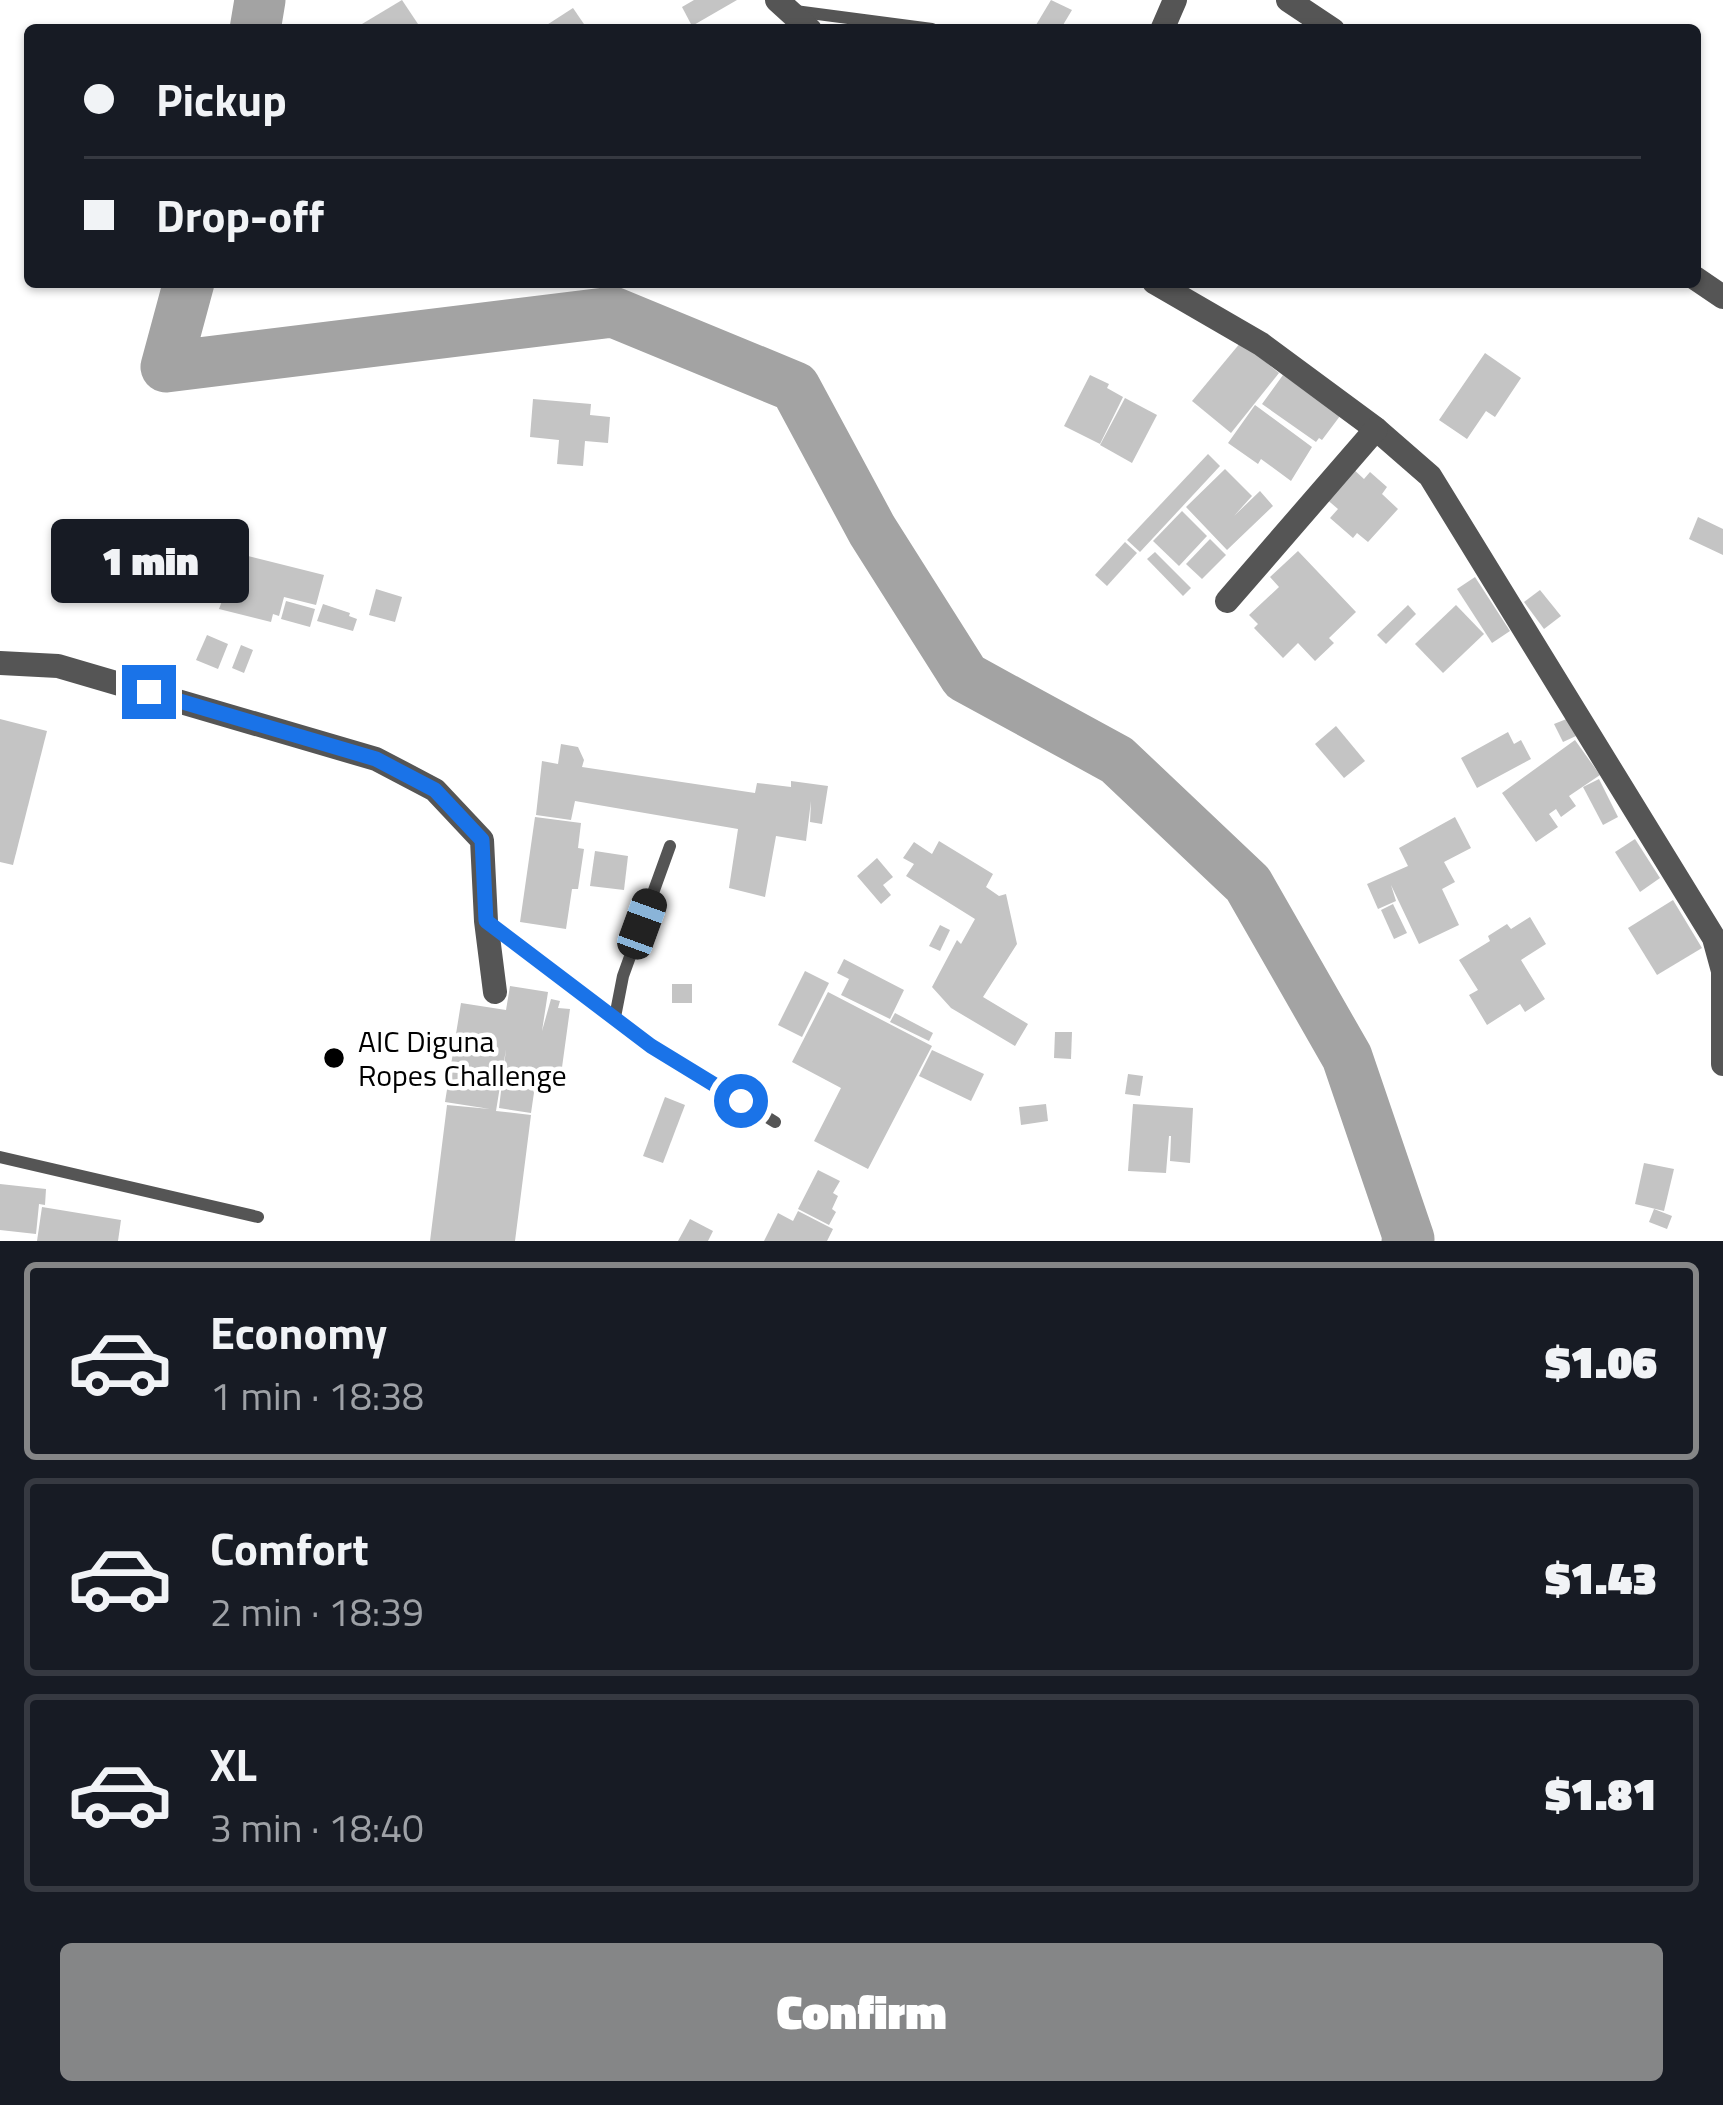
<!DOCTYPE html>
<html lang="en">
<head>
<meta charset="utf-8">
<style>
	body { margin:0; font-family:"Titillium Web",sans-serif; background:#242831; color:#f1f3f6; height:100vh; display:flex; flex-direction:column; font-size:45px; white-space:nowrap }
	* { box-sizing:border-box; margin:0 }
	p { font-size:39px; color:#9ea1a6 }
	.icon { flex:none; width:66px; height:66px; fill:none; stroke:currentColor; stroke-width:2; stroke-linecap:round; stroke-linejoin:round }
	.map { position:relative; height:1241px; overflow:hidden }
	.details { display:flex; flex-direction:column; background:#171b24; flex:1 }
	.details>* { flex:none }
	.top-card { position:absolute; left:24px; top:24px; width:1677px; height:264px; border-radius:12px; box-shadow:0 3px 9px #0004; display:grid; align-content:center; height:264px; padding:0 60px; background:#171b24 }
	.end { position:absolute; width:54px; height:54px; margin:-27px; border:15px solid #1a73e8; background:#fff; box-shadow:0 0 0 6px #fff }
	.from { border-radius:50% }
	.bubble { position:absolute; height:84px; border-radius:12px; background:#171b24; box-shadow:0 3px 9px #0004; font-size:39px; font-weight:800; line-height:84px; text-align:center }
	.car { position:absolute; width:36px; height:72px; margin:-36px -18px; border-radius:15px; box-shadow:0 0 9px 3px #0007; background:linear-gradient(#222 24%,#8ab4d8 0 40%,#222 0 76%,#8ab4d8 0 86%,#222 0) }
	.top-card b { display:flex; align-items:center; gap:42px; height:114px; font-size:45px }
	.top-card b+b { border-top:3px solid #363941 }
	.top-card i { width:30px; height:30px; background:#f1f3f6 }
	ul { padding:21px 0 0; list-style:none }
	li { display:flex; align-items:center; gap:36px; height:198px; margin:0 24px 18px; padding:0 36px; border:6px solid #363941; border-radius:12px }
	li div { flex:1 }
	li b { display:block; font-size:45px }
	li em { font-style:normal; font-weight:800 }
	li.selected { border-color:#858687 }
	li>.icon { width:108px; height:108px; stroke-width:1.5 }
	.cta { display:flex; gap:24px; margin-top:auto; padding:24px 60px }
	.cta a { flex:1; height:138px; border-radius:12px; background:#858687; color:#fff; font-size:48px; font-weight:800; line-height:138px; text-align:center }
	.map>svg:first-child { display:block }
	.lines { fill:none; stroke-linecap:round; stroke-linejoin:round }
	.river { stroke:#a3a3a3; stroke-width:51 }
	.building { fill:#c4c4c4 }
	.service { stroke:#555; stroke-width:12 }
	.minor { stroke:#555; stroke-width:24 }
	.route { stroke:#1a73e8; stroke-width:15 }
	.poi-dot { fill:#000; stroke:#fff; stroke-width:4.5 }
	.labels { text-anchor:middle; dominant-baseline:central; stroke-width:9; stroke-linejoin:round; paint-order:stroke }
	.poi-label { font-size:30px; fill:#000; stroke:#fff; text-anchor:start }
</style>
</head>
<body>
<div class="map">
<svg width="1723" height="1241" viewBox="0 0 1723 1241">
	<rect width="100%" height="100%" fill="#fff"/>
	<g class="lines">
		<!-- river -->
		<g class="river">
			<path d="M255 30 260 0"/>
			<path d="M189 282 166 367 613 312 795 387 872 530 965 677 1117 760 1248 884 1347 1057 1409 1239 1407 1241"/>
		</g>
	</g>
	<!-- building -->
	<g class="building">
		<path d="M402 0 418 24 408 30H352Z"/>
		<path d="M694 0H737L692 26 682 7Z"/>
		<path d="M1051 0 1072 10 1060 30H1033Z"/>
		<path d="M573 8 588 30H539Z"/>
		<path d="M1241 342 1279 373 1231 433 1192 401Z"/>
		<path d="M1485 353 1521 378 1495 417 1486 411 1467 439 1439 420Z"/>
		<path d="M1090 375 1109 384 1107 388 1123 397 1100 444 1064 426Z"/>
		<path d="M1283 375 1340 416 1322 440 1319 438 1316 442 1262 404Z"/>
		<path d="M1125 398 1157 415 1132 463 1100 445Z"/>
		<path d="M533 399 591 404 590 415 610 417 608 443 585 441 583 466 557 464 559 440 530 437Z"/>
		<path d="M1255 405 1312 447 1291 481 1261 459 1258 464 1228 443Z"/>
		<path d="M1208 454 1220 466 1140 552 1127 540Z"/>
		<path d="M1351 467 1364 479 1370 472 1387 487 1382 494 1398 509 1368 542 1357 533 1353 538 1330 518 1338 509 1324 497Z"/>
		<path d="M1225 469 1252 496 1234 516 1260 491 1273 506 1227 550 1186 507Z"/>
		<path d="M1182 511 1207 536 1179 566 1153 541Z"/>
		<path d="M1698 517 1723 529V555L1689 539Z"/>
		<path d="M1210 539 1226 555 1202 579 1186 564Z"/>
		<path d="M1125 542 1137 553 1107 586 1095 575Z"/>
		<path d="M220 549 324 575 316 605 284 597 279 616 273 614 271 622 219 609 222 601 208 597Z"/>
		<path d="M1298 551 1356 612 1329 638 1334 643 1315 661 1298 643 1283 658 1254 628 1258 624 1249 615 1279 587 1270 577Z"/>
		<path d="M1155 552 1191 588 1183 596 1147 559Z"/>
		<path d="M1475 577 1510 631 1492 643 1457 589Z"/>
		<path d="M376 589 402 597 395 622 369 615Z"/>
		<path d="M1540 590 1561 616 1544 629 1524 602Z"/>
		<path d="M286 601 315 609 310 627 281 619Z"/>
		<path d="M323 604 350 613 349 616 357 619 353 631 317 621Z"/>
		<path d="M1408 605 1416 614 1386 644 1377 635Z"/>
		<path d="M1456 605 1484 634 1443 673 1415 644Z"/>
		<path d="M207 635 228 644 218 669 196 660Z"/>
		<path d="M241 645 253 650 244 673 232 668Z"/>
		<path d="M1569 718 1576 736 1563 742 1554 724Z"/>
		<path d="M0 719 47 731 13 865 0 862Z"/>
		<path d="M1336 726 1365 761 1344 778 1315 744Z"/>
		<path d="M1508 732 1514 744 1521 740 1531 759 1477 788 1461 758Z"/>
		<path d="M1575 740 1600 775 1569 796 1576 806 1561 817 1556 809 1549 814 1558 827 1536 842 1502 793Z"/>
		<path d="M561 744 578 747 584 760 582 767 755 793 757 783 791 787V781L828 786 822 824 810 822 811 801 806 841 776 836 765 897 729 888 738 829 575 801 571 820 536 815 542 761 558 764Z"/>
		<path d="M1599 779 1618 817 1603 825 1583 787Z"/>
		<path d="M535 817 581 823 578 848 584 849 578 889H572L566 929 520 922Z"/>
		<path d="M1455 817 1471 848 1444 862 1455 882 1442 889 1459 925 1419 944 1391 885 1396 901 1378 909 1367 884 1408 866 1399 848Z"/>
		<path d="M1635 839 1660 878 1640 892 1615 852Z"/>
		<path d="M939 841 993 874 986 887 999 896 1006 894 1017 944 983 997 1028 1024 1015 1046 951 1008 932 987 957 940 961 944 975 919 906 876 914 864 903 858 914 842 932 854Z"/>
		<path d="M595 851 628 856 624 890 590 886Z"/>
		<path d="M877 858 893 877 883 885 891 895 881 904 857 876Z"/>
		<path d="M1673 900 1702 948 1657 975 1628 928Z"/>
		<path d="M1393 904 1407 933 1394 939 1381 910Z"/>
		<path d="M1530 917 1546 944 1521 960 1545 999 1525 1012 1520 1004 1487 1025 1469 995 1478 990 1459 960 1490 941 1488 936 1507 924 1511 929Z"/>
		<path d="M940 925 950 930 940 951 929 946Z"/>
		<path d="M844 959 904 990 890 1019 841 995 849 979 837 973Z"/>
		<path d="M805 971 829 983 802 1037 778 1025Z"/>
		<rect x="672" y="984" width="20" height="19"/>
		<path d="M510 986 548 992 542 1031 551 999 560 1001 558 1008 570 1009 560 1082 536 1079 531 1113 499 1108 506 1049 496 1111 531 1115 515 1241H430L447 1105 490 1109 445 1102 461 1003 506 1010Z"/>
		<path d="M828 992 932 1046 868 1169 814 1141 841 1088 792 1062Z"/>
		<path d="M895 1013 933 1033 929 1041 890 1022Z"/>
		<path d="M1055 1032H1072L1071 1059 1054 1058Z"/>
		<path d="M932 1050 984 1074 971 1101 919 1076Z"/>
		<path d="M1128 1074 1143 1076 1140 1096 1125 1094Z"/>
		<path d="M665 1097 685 1105 663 1163 643 1156Z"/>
		<path d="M1046 1104 1048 1121 1021 1125 1019 1107Z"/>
		<path d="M1133 1104 1193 1108 1190 1163 1170 1161 1171 1136H1169L1166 1173 1128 1171Z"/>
		<path d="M1644 1163 1674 1169 1664 1211 1635 1204Z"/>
		<path d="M818 1170 840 1181 833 1193 838 1196 832 1209 836 1212 829 1225 798 1209Z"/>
		<path d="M0 1184 46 1189 45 1205 39 1204 36 1234 0 1230Z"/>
		<path d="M42 1207 121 1220 118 1241H37Z"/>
		<path d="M1654 1209 1672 1216 1667 1229 1649 1222Z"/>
		<path d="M798 1211 833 1229 827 1241H764L778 1213 793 1221Z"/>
		<path d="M690 1219 713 1231 708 1241H678Z"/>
	</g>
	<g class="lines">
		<!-- service -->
		<g class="service">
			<path d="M795 11 932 29"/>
			<path d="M487 922 651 1046 775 1122"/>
			<path d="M615 1017 623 976 670 846"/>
			<path d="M0 1157 258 1217"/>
		</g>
		<!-- minor -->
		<g class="minor">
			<path d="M777 0 810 30"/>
			<path d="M1288 0 1333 30"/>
			<path d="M1162 30 1175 0"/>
			<path d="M1695 278 1723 297"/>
			<path d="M1154 282 1261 344 1376 429 1430 476 1714 938 1723 971V1064"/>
			<path d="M1227 601 1376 429"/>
			<path d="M0 663 58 666 376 759 435 790 482 840 486 921 495 992"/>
		</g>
	</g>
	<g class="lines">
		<!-- route -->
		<path class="route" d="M149 692 376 759 435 790 482 840 486 921 651 1046 741 1101"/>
	</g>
	<!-- markers -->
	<circle class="poi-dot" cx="334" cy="1058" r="12"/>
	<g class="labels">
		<!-- poi labels -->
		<g class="poi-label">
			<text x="358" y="1041">AIC Diguna<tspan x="358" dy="34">Ropes Challenge</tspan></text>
		</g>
	</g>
</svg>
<i class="end from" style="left:741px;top:1101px"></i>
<i class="end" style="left:149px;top:692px"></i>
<div class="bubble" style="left:51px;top:519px;width:198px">1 min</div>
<i class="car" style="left:642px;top:924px;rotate:20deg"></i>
<div class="top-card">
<b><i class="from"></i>Pickup</b>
<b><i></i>Drop-off</b>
</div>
</div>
<section class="details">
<ul>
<li class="selected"><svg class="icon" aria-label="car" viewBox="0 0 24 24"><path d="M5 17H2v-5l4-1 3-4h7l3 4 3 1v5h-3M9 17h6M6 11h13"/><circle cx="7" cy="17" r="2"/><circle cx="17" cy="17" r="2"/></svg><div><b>Economy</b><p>1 min · 18:38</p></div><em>$1.06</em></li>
<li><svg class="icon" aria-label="car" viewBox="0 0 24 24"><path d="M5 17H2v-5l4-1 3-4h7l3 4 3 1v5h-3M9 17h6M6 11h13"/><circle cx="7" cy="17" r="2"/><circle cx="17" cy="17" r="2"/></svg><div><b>Comfort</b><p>2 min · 18:39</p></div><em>$1.43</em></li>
<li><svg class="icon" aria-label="car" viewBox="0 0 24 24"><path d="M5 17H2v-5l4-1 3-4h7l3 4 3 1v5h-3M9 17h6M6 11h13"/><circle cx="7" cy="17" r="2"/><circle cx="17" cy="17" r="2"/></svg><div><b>XL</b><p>3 min · 18:40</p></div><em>$1.81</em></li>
</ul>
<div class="cta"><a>Confirm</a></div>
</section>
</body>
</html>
